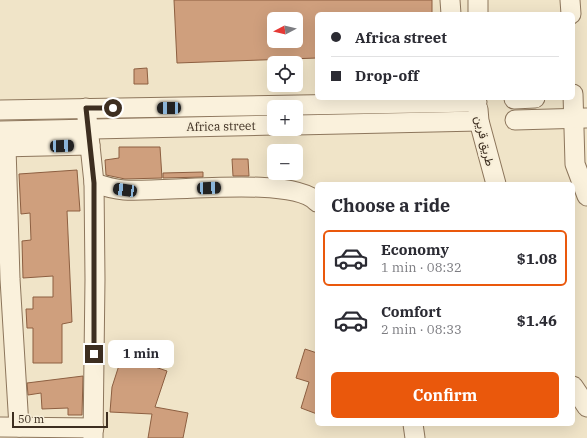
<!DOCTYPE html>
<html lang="en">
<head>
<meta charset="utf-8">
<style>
	body { margin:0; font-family:"IBM Plex Serif",Vazirmatn,serif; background:#f7f7f7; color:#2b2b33; height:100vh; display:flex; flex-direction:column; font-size:15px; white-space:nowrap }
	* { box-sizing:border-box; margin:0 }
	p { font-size:13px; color:#7c7c81 }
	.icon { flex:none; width:22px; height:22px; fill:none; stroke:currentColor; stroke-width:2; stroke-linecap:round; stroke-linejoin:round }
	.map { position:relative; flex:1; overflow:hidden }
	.details { position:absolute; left:315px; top:182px; width:260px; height:244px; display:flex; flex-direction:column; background:#fff; border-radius:6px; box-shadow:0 4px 16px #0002 }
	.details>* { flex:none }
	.hud { position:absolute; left:315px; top:12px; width:260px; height:88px; border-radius:6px; box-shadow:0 4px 16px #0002; display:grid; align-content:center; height:88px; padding:0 16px; background:#fff }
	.needle { width:26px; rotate:263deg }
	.tools { position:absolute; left:267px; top:12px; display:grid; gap:8px }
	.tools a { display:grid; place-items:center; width:36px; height:36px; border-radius:6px; background:#fff; box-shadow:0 4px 16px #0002; font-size:20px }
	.scale { position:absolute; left:12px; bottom:10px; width:96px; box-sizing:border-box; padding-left:4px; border:2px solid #3d2e20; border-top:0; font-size:11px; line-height:14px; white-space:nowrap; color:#3d2e20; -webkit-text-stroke:3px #f7eed8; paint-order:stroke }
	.end { position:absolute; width:18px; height:18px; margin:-9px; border:5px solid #3d2e20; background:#fff; box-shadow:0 0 0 2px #fff }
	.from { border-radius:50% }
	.bubble { position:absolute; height:28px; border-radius:6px; background:#fff; box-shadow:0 4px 16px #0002; font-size:13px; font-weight:800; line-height:28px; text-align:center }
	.car { position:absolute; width:12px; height:24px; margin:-12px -6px; border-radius:5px; box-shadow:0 0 3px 1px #0007; background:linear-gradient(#222 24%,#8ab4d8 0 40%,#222 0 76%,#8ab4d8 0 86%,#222 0) }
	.hud b { display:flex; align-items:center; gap:14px; height:38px; font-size:15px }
	.hud b+b { border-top:1px solid #e1e1e2 }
	.hud i { width:10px; height:10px; background:#2b2b33 }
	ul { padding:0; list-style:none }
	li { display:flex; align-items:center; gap:12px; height:56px; margin:0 8px 6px; padding:0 8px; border:2px solid transparent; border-radius:6px }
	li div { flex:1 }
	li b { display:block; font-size:15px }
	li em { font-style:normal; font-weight:800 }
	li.current { border-color:#ea580c }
	li>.icon { width:36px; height:36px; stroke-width:1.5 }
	h2 { padding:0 16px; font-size:18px; line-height:48px }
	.action { display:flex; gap:8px; margin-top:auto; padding:8px 16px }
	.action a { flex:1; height:46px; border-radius:6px; background:#ea580c; color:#fff; font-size:16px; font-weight:800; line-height:46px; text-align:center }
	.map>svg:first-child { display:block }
	.building { fill:#cf9f7d; stroke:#8d5f41; fill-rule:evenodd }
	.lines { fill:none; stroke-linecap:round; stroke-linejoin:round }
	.minor-casing { stroke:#8d765c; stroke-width:21 }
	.minor { stroke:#faf1dc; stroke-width:19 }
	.route { stroke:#3d2e20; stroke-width:5 }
	.labels { text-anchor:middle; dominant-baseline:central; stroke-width:4; stroke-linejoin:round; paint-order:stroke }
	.street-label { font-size:12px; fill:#3d2e20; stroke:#f7eed8 }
</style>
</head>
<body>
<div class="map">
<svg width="587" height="438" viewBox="0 0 587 438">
	<rect width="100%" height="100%" fill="#f0e4c8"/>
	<!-- building -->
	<g class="building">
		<path d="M174 0H432V14H317V58L177 63ZM274 19H296V41H274Z"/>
		<path d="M147 68 148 84H134V69Z"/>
		<path d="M119 147H160L162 178 125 179 106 175 105 160 119 158Z"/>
		<path d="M232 159H248L249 176H233Z"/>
		<path d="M77 170 80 211H67L72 322 62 324V363H33V328H27L26 309H33V297H53V276L23 278 22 241 31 240 30 213 21 214 19 174Z"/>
		<path d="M203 172V177L163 178V173Z"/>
		<path d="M305 349 317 353V414L301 408 309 382 296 378Z"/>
		<path d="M122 356 167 371 155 407 188 413 183 438H148L152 414 110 412 112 387Z"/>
		<path d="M83 376 82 415H68V408L42 409 41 393 28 395 27 383Z"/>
	</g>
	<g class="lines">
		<defs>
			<g id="minor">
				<path d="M450 0 451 14"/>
				<path d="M570 0 571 14"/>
				<path d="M478 14V0"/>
				<path d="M573 94 575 164 587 196"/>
				<path d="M514 99 535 98"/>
				<path d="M86 108 94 183 95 279 93 438"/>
				<path d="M478 109 479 121 496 184"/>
				<path d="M0 110 477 102"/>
				<path d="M515 120 586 118"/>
				<path d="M296 125 479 121"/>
				<path d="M0 131 274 125"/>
				<path d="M0 147 90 145"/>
				<path d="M6 147 10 279 19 427"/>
				<path d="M94 183C103 186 113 189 124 190 163 193 292 175 317 202"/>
				<path d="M573 386 587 407"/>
				<path d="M413 424 415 438"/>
				<path d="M0 427 94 428"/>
			</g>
		</defs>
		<!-- minor casing -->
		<use href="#minor" class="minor-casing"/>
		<!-- minor -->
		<use href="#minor" class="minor"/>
	</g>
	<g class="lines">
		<!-- route -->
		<path class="route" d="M94 354V183L86 108H113"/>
	</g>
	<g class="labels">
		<!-- street labels -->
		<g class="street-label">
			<text transform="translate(221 126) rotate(-1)">Africa street</text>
			<text transform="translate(485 141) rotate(77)">طريق قرين</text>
		</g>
	</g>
</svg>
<div class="tools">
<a><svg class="needle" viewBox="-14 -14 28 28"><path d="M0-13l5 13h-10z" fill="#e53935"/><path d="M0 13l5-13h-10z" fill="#7c7c81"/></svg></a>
<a><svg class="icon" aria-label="locate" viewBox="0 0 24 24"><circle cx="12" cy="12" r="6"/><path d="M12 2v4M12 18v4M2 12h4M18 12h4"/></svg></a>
<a>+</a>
<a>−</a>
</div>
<div class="scale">50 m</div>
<i class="end from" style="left:113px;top:108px"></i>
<i class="end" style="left:94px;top:354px"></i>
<div class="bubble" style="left:108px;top:340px;width:66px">1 min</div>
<i class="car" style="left:169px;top:108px;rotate:269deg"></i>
<i class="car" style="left:62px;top:146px;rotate:88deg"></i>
<i class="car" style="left:209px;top:188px;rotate:88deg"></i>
<i class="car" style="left:125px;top:190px;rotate:278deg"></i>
<div class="hud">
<b><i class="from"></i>Africa street</b>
<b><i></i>Drop-off</b>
</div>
<section class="details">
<h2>Choose a ride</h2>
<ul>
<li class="current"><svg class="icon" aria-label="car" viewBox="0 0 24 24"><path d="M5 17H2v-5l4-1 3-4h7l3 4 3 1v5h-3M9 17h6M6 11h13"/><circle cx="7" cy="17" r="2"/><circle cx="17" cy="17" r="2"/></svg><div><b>Economy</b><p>1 min · 08:32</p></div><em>$1.08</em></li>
<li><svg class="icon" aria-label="car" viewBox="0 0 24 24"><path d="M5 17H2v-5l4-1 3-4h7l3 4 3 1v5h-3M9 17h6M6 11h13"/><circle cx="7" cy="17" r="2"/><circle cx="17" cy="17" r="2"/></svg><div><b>Comfort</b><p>2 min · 08:33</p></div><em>$1.46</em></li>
</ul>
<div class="action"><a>Confirm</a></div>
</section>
</div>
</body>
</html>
